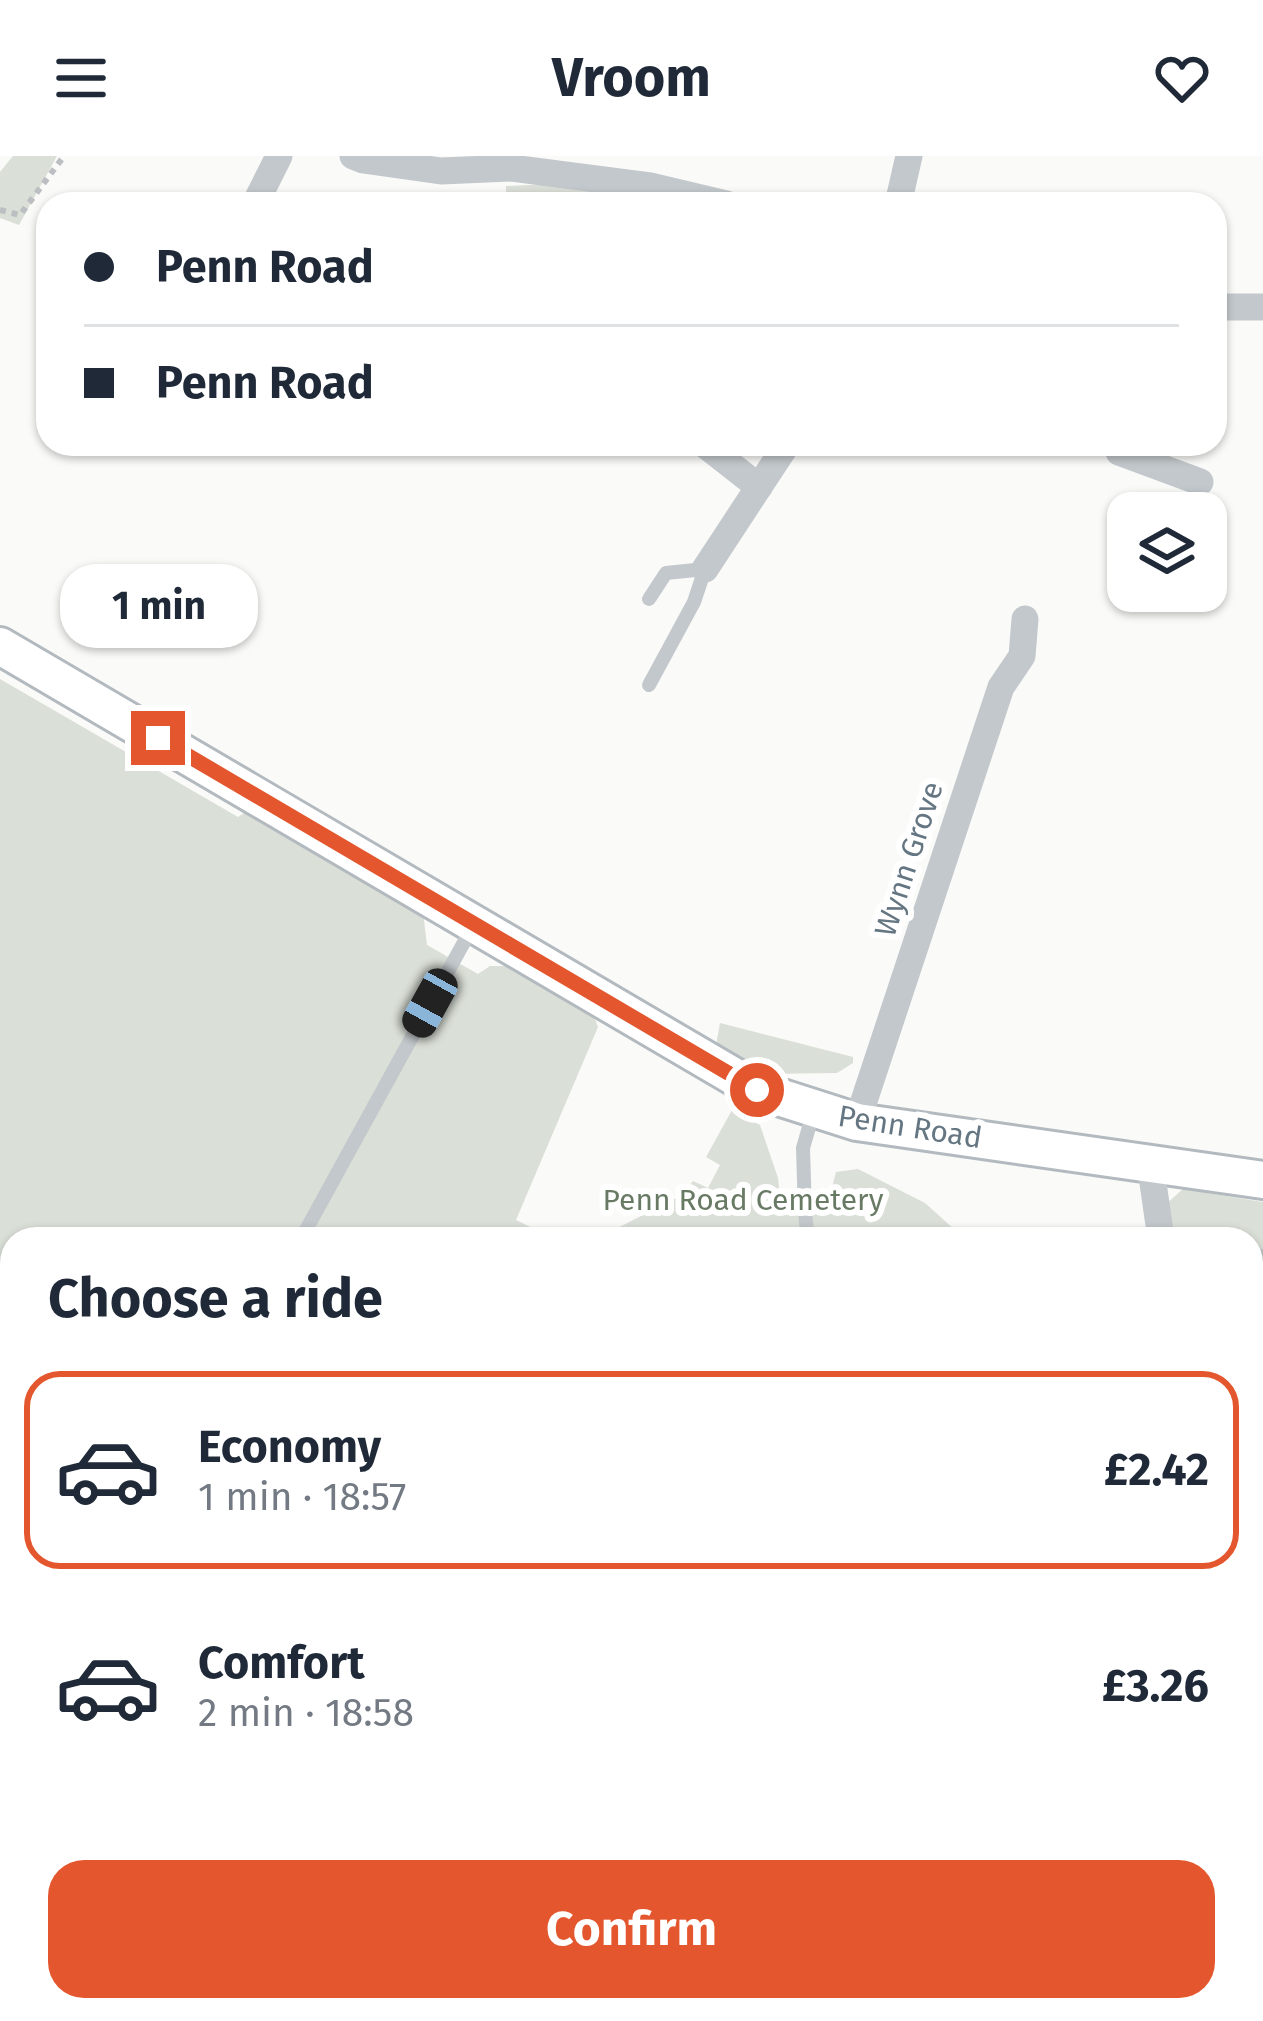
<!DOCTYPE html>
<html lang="en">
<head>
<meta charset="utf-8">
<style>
	body { margin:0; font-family:"Fira Sans",sans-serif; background:#f2f2f3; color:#1f2937; height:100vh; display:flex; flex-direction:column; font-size:45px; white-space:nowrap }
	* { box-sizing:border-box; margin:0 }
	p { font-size:39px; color:#747a83 }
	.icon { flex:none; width:66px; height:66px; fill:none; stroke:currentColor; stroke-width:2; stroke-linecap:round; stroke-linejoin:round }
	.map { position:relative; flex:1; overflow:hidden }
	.details { position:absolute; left:0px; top:1071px; width:1263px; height:795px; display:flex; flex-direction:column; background:#fff; border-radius:36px 36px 0 0; box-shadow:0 3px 9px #0004 }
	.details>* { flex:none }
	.hud { position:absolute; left:36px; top:36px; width:1191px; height:264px; border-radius:36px; box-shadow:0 3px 9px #0004; display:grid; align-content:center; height:264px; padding:0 48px; background:#fff }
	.tools { position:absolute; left:1107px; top:336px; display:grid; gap:24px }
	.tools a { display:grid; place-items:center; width:120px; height:120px; border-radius:24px; background:#fff; box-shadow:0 3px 9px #0004; font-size:60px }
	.end { position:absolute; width:54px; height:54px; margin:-27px; border:15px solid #e4572e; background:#fff; box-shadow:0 0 0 6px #fff }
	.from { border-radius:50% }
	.bubble { position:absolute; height:84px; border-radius:36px; background:#fff; box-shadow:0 3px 9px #0004; font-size:39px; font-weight:700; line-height:84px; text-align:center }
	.car { position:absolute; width:36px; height:72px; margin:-36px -18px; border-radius:15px; box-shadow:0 0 9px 3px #0007; background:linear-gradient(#222 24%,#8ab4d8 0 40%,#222 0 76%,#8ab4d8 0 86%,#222 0) }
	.hud b { display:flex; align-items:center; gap:42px; height:114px; font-size:45px }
	.hud b+b { border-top:3px solid #e0e1e3 }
	.hud i { width:30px; height:30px; background:#1f2937 }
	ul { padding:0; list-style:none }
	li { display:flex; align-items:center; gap:36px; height:198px; margin:0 24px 18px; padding:0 24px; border:6px solid transparent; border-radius:36px }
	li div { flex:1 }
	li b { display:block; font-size:45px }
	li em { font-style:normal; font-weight:700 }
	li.on { border-color:#e4572e }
	li>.icon { width:108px; height:108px; stroke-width:1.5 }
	h2 { padding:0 48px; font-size:54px; line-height:144px }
	.primary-button { display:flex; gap:24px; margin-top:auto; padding:24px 48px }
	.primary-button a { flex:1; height:138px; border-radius:36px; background:#e4572e; color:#fff; font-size:48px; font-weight:700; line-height:138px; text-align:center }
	header { display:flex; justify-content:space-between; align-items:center; height:156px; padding:0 48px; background:#fff; font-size:54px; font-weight:700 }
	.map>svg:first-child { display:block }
	.green { fill:#dadfd7 }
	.building { fill:#aab3b9; stroke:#dcdcda; stroke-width:3 }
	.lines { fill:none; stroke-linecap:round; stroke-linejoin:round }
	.secondary-casing { stroke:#b3babf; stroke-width:42 }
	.path { stroke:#bbbfc2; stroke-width:6; stroke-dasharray:6 6; stroke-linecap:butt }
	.lane { stroke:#c3c8cc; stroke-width:14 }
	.street { stroke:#c3c8cc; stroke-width:27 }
	.secondary { stroke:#fff; stroke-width:36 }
	.route { stroke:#e4572e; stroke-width:15 }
	.labels { text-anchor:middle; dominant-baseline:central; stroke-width:12; stroke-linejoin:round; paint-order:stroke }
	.street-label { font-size:30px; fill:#657683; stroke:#fff }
	.park-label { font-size:30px; fill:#687a64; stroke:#fff }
</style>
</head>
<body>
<header><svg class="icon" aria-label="menu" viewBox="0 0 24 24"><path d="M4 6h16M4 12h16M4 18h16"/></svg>Vroom<svg class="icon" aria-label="heart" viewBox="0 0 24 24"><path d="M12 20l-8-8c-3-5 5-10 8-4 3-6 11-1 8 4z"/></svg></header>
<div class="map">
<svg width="1263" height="1865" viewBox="0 0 1263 1865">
	<rect width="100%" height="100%" fill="#fafaf8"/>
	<!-- green -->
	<g class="green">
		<path d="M13 0H57L19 69 0 62V16Z"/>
		<path d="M547 28 594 34 595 48H570L506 36V30Z"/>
		<path d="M0 523 238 661 249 654 423 756 427 789 478 818 490 810H509L593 858 598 871 516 1064 555 1083H12V1854H1251V1350L1263 1361V1865H0Z"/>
		<path d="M720 867 853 901V907L837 917 756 918 716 889Z"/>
		<path d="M732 954 760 969 778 1022 782 1059 826 1055 836 1016 858 1013 925 1047 965 1083H596L682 1039 693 1025 708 1032 720 1009 706 1001Z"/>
		<path d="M1183 1033 1263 1046V1100L1251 1098V1083H1177L1171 1077 1165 1049Z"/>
	</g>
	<!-- building -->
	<path class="building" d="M9 1523 12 1525V1574L0 1566V1539Z"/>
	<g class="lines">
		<defs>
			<path id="secondary" d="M0 490 757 934 857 966 1263 1024"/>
		</defs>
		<!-- secondary casing -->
		<use href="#secondary" class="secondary-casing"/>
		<!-- path -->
		<g class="path">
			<path d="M0 54 20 59 64 0"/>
			<path d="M429 1854 450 1865"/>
		</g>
		<!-- lane -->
		<g class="lane">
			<path d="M649 529 694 446 705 413 666 417 649 443"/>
			<path d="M301 1083 474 768"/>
			<path d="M808 1083 805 1057 803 992 814 954"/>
			<path d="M1251 1512 1263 1523"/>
			<path d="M0 1727 12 1734"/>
			<path d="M1251 1762 1263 1754"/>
			<path d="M663 1854 681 1865"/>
			<path d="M893 1854 894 1865"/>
			<path d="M1102 1865 1118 1854"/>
		</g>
		<!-- street -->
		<g class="street">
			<path d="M353 0 363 4 441 15 512 12 650 30 726 48"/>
			<path d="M255 48 279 0"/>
			<path d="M898 48 909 0"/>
			<path d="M1215 151H1263"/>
			<path d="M704 288 759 331"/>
			<path d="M1119 296 1200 326"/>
			<path d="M705 413 787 288"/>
			<path d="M857 966 1001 531 1022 500 1025 463"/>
			<path d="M1150 1006 1161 1083"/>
			<path d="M1251 1105 1263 1107"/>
		</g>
		<!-- secondary -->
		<use href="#secondary" class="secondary"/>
	</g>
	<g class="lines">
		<!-- route -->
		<path class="route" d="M158 582 757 934"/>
	</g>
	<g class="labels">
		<!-- street labels -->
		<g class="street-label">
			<text transform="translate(909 703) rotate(-72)">Wynn Grove</text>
			<text transform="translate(910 971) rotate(9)">Penn Road</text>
		</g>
		<!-- park labels -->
		<g class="park-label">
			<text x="743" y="1044">Penn Road Cemetery</text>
		</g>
	</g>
</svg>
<div class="tools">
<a><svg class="icon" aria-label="layers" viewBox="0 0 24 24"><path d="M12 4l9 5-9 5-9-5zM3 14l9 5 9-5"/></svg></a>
</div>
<i class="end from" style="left:757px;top:934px"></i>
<i class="end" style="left:158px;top:582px"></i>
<div class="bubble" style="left:60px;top:408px;width:198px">1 min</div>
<i class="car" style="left:430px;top:847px;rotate:209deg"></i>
<div class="hud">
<b><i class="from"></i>Penn Road</b>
<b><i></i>Penn Road</b>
</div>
<section class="details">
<h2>Choose a ride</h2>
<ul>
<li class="on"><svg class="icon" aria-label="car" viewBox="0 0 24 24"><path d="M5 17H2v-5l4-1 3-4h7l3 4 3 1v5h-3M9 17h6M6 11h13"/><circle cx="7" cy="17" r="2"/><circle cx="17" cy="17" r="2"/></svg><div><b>Economy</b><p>1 min · 18:57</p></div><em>£2.42</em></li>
<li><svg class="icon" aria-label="car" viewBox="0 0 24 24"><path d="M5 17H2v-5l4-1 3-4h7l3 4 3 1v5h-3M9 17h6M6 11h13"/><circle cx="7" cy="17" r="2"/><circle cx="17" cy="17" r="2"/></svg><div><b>Comfort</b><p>2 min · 18:58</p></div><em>£3.26</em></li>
</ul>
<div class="primary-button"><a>Confirm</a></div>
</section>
</div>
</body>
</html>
